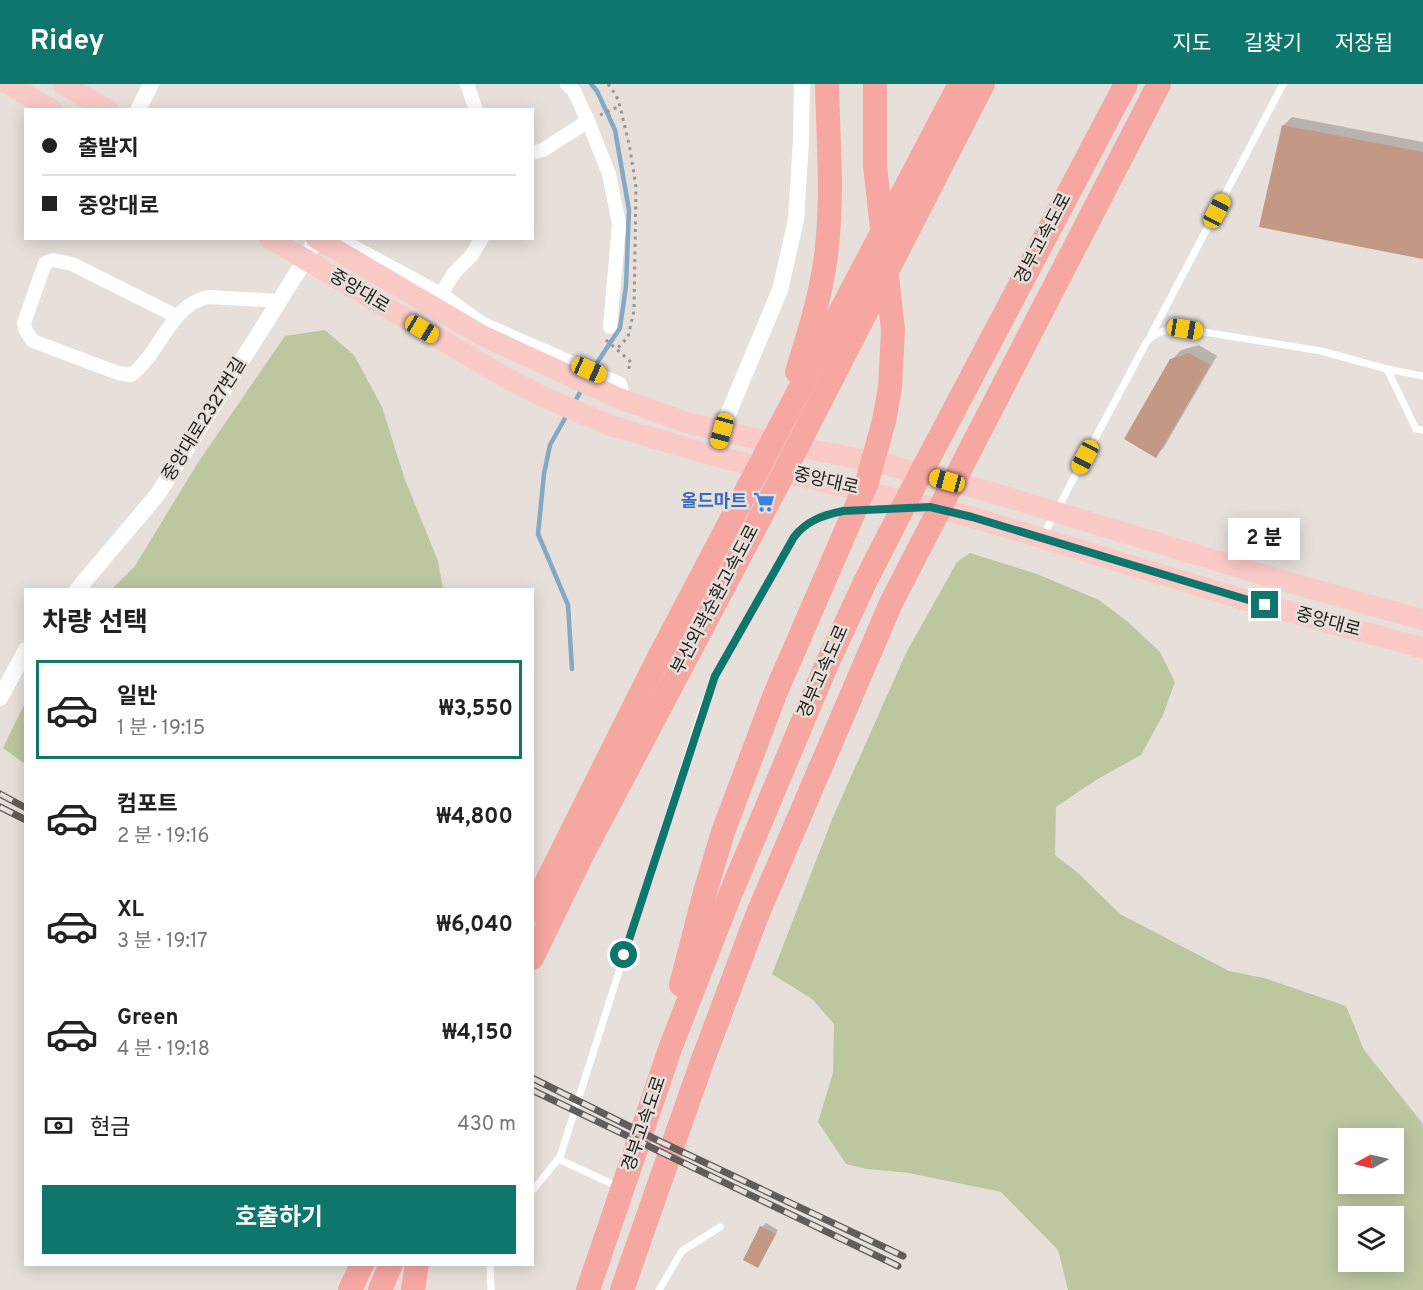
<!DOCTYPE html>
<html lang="ko">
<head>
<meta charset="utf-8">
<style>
	body { margin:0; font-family:Overpass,"Noto Sans KR",sans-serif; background:#f6f6f6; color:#222; height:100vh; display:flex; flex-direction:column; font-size:22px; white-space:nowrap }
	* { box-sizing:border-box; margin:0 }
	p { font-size:20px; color:#767676 }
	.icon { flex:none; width:33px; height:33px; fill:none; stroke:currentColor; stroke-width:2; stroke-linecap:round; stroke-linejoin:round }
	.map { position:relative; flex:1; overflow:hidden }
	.drawer { position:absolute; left:24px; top:504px; width:510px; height:678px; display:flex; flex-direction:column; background:#fff; border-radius:0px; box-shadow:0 3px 15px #0003 }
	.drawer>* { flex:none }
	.guide { position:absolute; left:24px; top:24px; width:510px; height:132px; border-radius:0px; box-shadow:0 3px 15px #0003; display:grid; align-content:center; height:132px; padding:0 18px; background:#fff }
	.needle { width:39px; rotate:262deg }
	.buttons { position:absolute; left:1338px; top:1044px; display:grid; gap:12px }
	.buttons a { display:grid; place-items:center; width:66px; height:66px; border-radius:0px; background:#fff; box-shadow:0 3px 15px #0003; font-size:30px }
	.end { position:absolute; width:27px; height:27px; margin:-14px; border:8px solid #0f766e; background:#fff; box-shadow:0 0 0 3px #fff }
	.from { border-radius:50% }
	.bubble { position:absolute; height:42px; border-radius:0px; background:#fff; box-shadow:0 3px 15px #0003; font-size:20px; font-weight:700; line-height:42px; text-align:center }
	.car { position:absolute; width:18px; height:36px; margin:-18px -9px; border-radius:8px; box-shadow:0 0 4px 2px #0007; background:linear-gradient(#f5c518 24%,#345 0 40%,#f5c518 0 76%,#345 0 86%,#f5c518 0) }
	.guide b { display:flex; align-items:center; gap:21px; height:57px; font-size:22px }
	.guide b+b { border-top:2px solid #e0e0e0 }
	.guide i { width:15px; height:15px; background:#222 }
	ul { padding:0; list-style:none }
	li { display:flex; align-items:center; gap:18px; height:99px; margin:0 12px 9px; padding:0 6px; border:3px solid transparent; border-radius:0px }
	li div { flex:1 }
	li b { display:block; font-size:22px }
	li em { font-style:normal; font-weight:700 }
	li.current { border-color:#0f766e }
	li>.icon { width:54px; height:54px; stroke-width:1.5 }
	h2 { padding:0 18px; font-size:27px; line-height:72px }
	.pay { display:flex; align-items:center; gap:15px; height:66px; padding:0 18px; font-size:22px }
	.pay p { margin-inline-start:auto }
	.primary-button { display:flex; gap:12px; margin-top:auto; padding:12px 18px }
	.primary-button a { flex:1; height:69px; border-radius:0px; background:#0f766e; color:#fff; font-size:24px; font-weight:700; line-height:69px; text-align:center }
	header { display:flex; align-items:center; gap:36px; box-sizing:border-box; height:84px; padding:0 30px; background:#0f766e; color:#fff }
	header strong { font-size:28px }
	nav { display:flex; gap:33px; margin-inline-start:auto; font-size:21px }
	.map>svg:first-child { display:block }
	.green { fill:#bcc7a0; fill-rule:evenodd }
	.shadow { fill:#0003 }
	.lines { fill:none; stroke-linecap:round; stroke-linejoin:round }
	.stream { stroke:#84a9c5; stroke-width:4.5 }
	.building { fill:#c39885 }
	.path { stroke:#9b9691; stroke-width:3; stroke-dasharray:3 4.5; stroke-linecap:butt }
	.service { stroke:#fff; stroke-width:7 }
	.minor { stroke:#fff; stroke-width:14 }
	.tertiary { stroke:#fff; stroke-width:16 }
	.primary { stroke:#facac7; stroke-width:21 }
	.motorway { stroke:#f7a7a2; stroke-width:24 }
	.rail-casing { stroke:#615d5a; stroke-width:7 }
	.rail { stroke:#e7e0da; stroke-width:4.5; stroke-dasharray:14; stroke-linecap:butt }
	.route { stroke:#0f766e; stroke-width:8 }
	.labels { text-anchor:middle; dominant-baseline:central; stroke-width:5; stroke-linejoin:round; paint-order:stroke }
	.street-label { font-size:18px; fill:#24211f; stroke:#e7e0da }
	.shop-label { font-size:18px; font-weight:bold; fill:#366cbe; stroke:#e7e0da; text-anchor:end }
</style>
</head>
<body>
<header>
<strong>Ridey</strong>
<nav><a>지도</a><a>길찾기</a><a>저장됨</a></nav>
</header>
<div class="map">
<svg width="1423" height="1206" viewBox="0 0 1423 1206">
	<rect width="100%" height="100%" fill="#e7e0da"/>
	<!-- green -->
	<g class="green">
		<path d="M325 246 354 271 382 323 404 393 438 477 443 505H112L135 482 197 380 285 252Z"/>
		<path d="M970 469 1037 490 1099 516 1128 538 1160 568 1175 598 1163 631 1141 671 1096 696 1056 723 1055 771 1078 789 1120 830 1229 887 1264 894 1346 922 1364 966 1423 1040V1206H1068L1058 1166 1001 1108 909 1089 867 1085 846 1080 818 1038 833 989 834 940 812 915 772 890 833 733 906 569 957 478ZM1348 1054H1394V1100H1348ZM1348 1132H1394V1178H1348Z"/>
		<path d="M25 619V680L3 664Z"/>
	</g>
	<!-- shadow -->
	<g class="shadow">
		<path d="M1292 33 1423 58V174L1283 42Z"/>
		<path d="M1199 261 1217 272 1164 363 1156 372 1172 276 1181 266Z"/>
		<path d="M766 1139 778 1146 757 1183 762 1143Z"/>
	</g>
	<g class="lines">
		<!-- stream -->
		<g class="stream">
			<path d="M591 0 597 7 615 46 629 126 626 202 620 244 593 285"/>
			<path d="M574 319 583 303"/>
			<path d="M568 329 550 361 544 390 538 450 568 521 572 585"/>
		</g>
	</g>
	<!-- building -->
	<g class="building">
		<path d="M1282 41 1423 68V175L1259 143Z"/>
		<path d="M1189 269 1210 281 1156 374 1124 355 1170 275Z"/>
		<path d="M760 1142 776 1150 758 1184 743 1176Z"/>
	</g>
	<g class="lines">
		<!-- path -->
		<g class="path">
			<path d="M608 0 616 11 620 22 630 65 636 103 634 227 628 253 616 266"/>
			<path d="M600 31 620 22"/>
			<path d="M606 256 631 278 627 289"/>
		</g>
		<!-- service -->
		<g class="service">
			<path d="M1151 251 1283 0"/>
			<path d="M1423 292 1387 285 1416 345 1423 346"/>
			<path d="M859 426 896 424"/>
			<path d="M1043 452 1146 259C1156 246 1169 245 1185 245L1321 267 1387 285"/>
			<path d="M558 1075 619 1103"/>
			<path d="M532 1107 560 1073 703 623 720 582 799 446C813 434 830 429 848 427"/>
			<path d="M490 1180 491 1206"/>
			<path d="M659 1206 682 1167 720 1143"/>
		</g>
		<!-- minor -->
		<g class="minor">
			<path d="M467 0 476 26"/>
			<path d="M567 0 574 7 588 37 609 90 619 140 610 243"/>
			<path d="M532 69 543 66 588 37"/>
			<path d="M337 154 441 210 481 239 620 300 624 317"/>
			<path d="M441 210 454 189 471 172 482 154"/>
			<path d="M176 232 72 180 53 176 45 179 24 239 26 247 33 257 118 289 131 291C160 270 170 221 208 213L280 217"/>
		</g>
		<!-- tertiary -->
		<g class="tertiary">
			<path d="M138 26 151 0"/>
			<path d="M715 372 721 347 780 206 796 136 801 56 802 0"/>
			<path d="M77 506 158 410 305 176 316 154"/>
			<path d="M0 614 26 566"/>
		</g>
		<!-- primary -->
		<g class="primary">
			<path d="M8 0 52 26"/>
			<path d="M63 0 108 26"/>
			<path d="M269 154 508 295 544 313 609 341 640 350 715 372 972 433 1242 515 1423 564"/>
			<path d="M316 154 483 252 618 314 685 338 748 353 884 380 990 408 1270 493 1423 536"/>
		</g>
		<!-- motorway -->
		<g class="motorway">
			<path d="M797 288C810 246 823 205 827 162 833 108 828 54 827 0"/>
			<path d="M532 827 658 575 960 0"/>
			<path d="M532 874 581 773 780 396 983 0"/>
			<path d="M681 901 705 808 723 748 775 610 867 398 884 337 890 304 893 246 875 81V0"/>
			<path d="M350 1206 362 1180"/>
			<path d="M380 1206 391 1180"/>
			<path d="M413 1206 417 1180"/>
			<path d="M588 1206 671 962 730 811 826 582 866 496 914 402 1126 0"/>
			<path d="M622 1206 702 978 758 829 891 519 1159 0"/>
		</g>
		<defs>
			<g id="rail">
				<path d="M0 710 26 724"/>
				<path d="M0 723 26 736"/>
				<path d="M532 994 659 1057 903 1172"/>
				<path d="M532 1006 898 1182"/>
			</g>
		</defs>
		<!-- rail casing -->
		<use href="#rail" class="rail-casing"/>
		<!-- rail -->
		<use href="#rail" class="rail"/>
	</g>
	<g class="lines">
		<!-- route -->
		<path class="route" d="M624 871 715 592 794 453C806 437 823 431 843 427L930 423 972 433 1265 521"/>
	</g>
	<!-- icons -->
	<defs>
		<symbol id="supermarket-bare" viewBox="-9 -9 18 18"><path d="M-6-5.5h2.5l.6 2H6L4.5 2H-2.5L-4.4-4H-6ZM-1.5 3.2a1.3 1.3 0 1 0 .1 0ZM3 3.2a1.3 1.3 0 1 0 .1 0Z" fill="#3f7fe0" stroke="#e7e0da" stroke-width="2.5" paint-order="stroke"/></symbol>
	</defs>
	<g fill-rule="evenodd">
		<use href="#supermarket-bare" x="749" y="403" width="30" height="30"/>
	</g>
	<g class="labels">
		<!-- street labels -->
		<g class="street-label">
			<text transform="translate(1044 155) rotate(-62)">경부고속도로</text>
			<text transform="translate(359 208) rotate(31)">중앙대로</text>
			<text transform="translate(205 336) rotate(-58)">중앙대로2327번길</text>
			<text transform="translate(826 398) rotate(13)">중앙대로</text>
			<text transform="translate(716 516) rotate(-62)">부산외곽순환고속도로</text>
			<text transform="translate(1328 539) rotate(15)">중앙대로</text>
			<text transform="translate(824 588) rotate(-66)">경부고속도로</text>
			<text transform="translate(645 1040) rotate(-71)">경부고속도로</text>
		</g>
		<!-- shop labels -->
		<g class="shop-label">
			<text x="747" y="418">올드마트</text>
		</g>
	</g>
</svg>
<div class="buttons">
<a><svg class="needle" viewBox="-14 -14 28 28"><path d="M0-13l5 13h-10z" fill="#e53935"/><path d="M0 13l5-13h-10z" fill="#767676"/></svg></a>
<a><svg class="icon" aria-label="layers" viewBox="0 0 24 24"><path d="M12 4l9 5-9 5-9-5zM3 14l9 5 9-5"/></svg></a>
</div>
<i class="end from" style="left:624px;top:871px"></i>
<i class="end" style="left:1265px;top:521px"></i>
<div class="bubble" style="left:1228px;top:434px;width:72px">2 분</div>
<i class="car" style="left:1217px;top:127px;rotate:28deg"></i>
<i class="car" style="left:422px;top:245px;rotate:121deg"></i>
<i class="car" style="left:1185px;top:245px;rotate:99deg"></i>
<i class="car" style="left:589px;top:286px;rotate:114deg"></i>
<i class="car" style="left:722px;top:347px;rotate:195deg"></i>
<i class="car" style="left:1085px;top:373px;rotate:208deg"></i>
<i class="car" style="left:947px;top:397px;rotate:285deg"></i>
<div class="guide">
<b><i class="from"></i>출발지</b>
<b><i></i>중앙대로</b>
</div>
<section class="drawer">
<h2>차량 선택</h2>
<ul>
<li class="current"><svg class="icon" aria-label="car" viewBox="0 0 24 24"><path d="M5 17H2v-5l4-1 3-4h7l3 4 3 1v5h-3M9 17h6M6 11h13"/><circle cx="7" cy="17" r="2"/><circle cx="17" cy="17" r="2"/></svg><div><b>일반</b><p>1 분 · 19:15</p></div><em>₩3,550</em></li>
<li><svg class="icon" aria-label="car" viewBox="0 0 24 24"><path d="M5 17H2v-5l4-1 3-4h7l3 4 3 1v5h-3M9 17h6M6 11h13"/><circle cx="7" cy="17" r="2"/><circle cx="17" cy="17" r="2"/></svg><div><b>컴포트</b><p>2 분 · 19:16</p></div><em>₩4,800</em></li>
<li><svg class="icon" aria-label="car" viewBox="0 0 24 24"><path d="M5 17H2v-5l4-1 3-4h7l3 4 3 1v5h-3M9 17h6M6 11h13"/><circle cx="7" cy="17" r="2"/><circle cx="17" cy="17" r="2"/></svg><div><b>XL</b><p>3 분 · 19:17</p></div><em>₩6,040</em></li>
<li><svg class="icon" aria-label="car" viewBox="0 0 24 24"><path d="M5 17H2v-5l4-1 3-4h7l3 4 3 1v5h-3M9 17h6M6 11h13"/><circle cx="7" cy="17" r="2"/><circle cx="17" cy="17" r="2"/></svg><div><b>Green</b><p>4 분 · 19:18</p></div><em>₩4,150</em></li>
</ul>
<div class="pay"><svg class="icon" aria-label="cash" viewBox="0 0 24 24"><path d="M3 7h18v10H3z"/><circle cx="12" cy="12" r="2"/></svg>현금<p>430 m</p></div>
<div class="primary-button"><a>호출하기</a></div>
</section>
</div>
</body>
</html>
